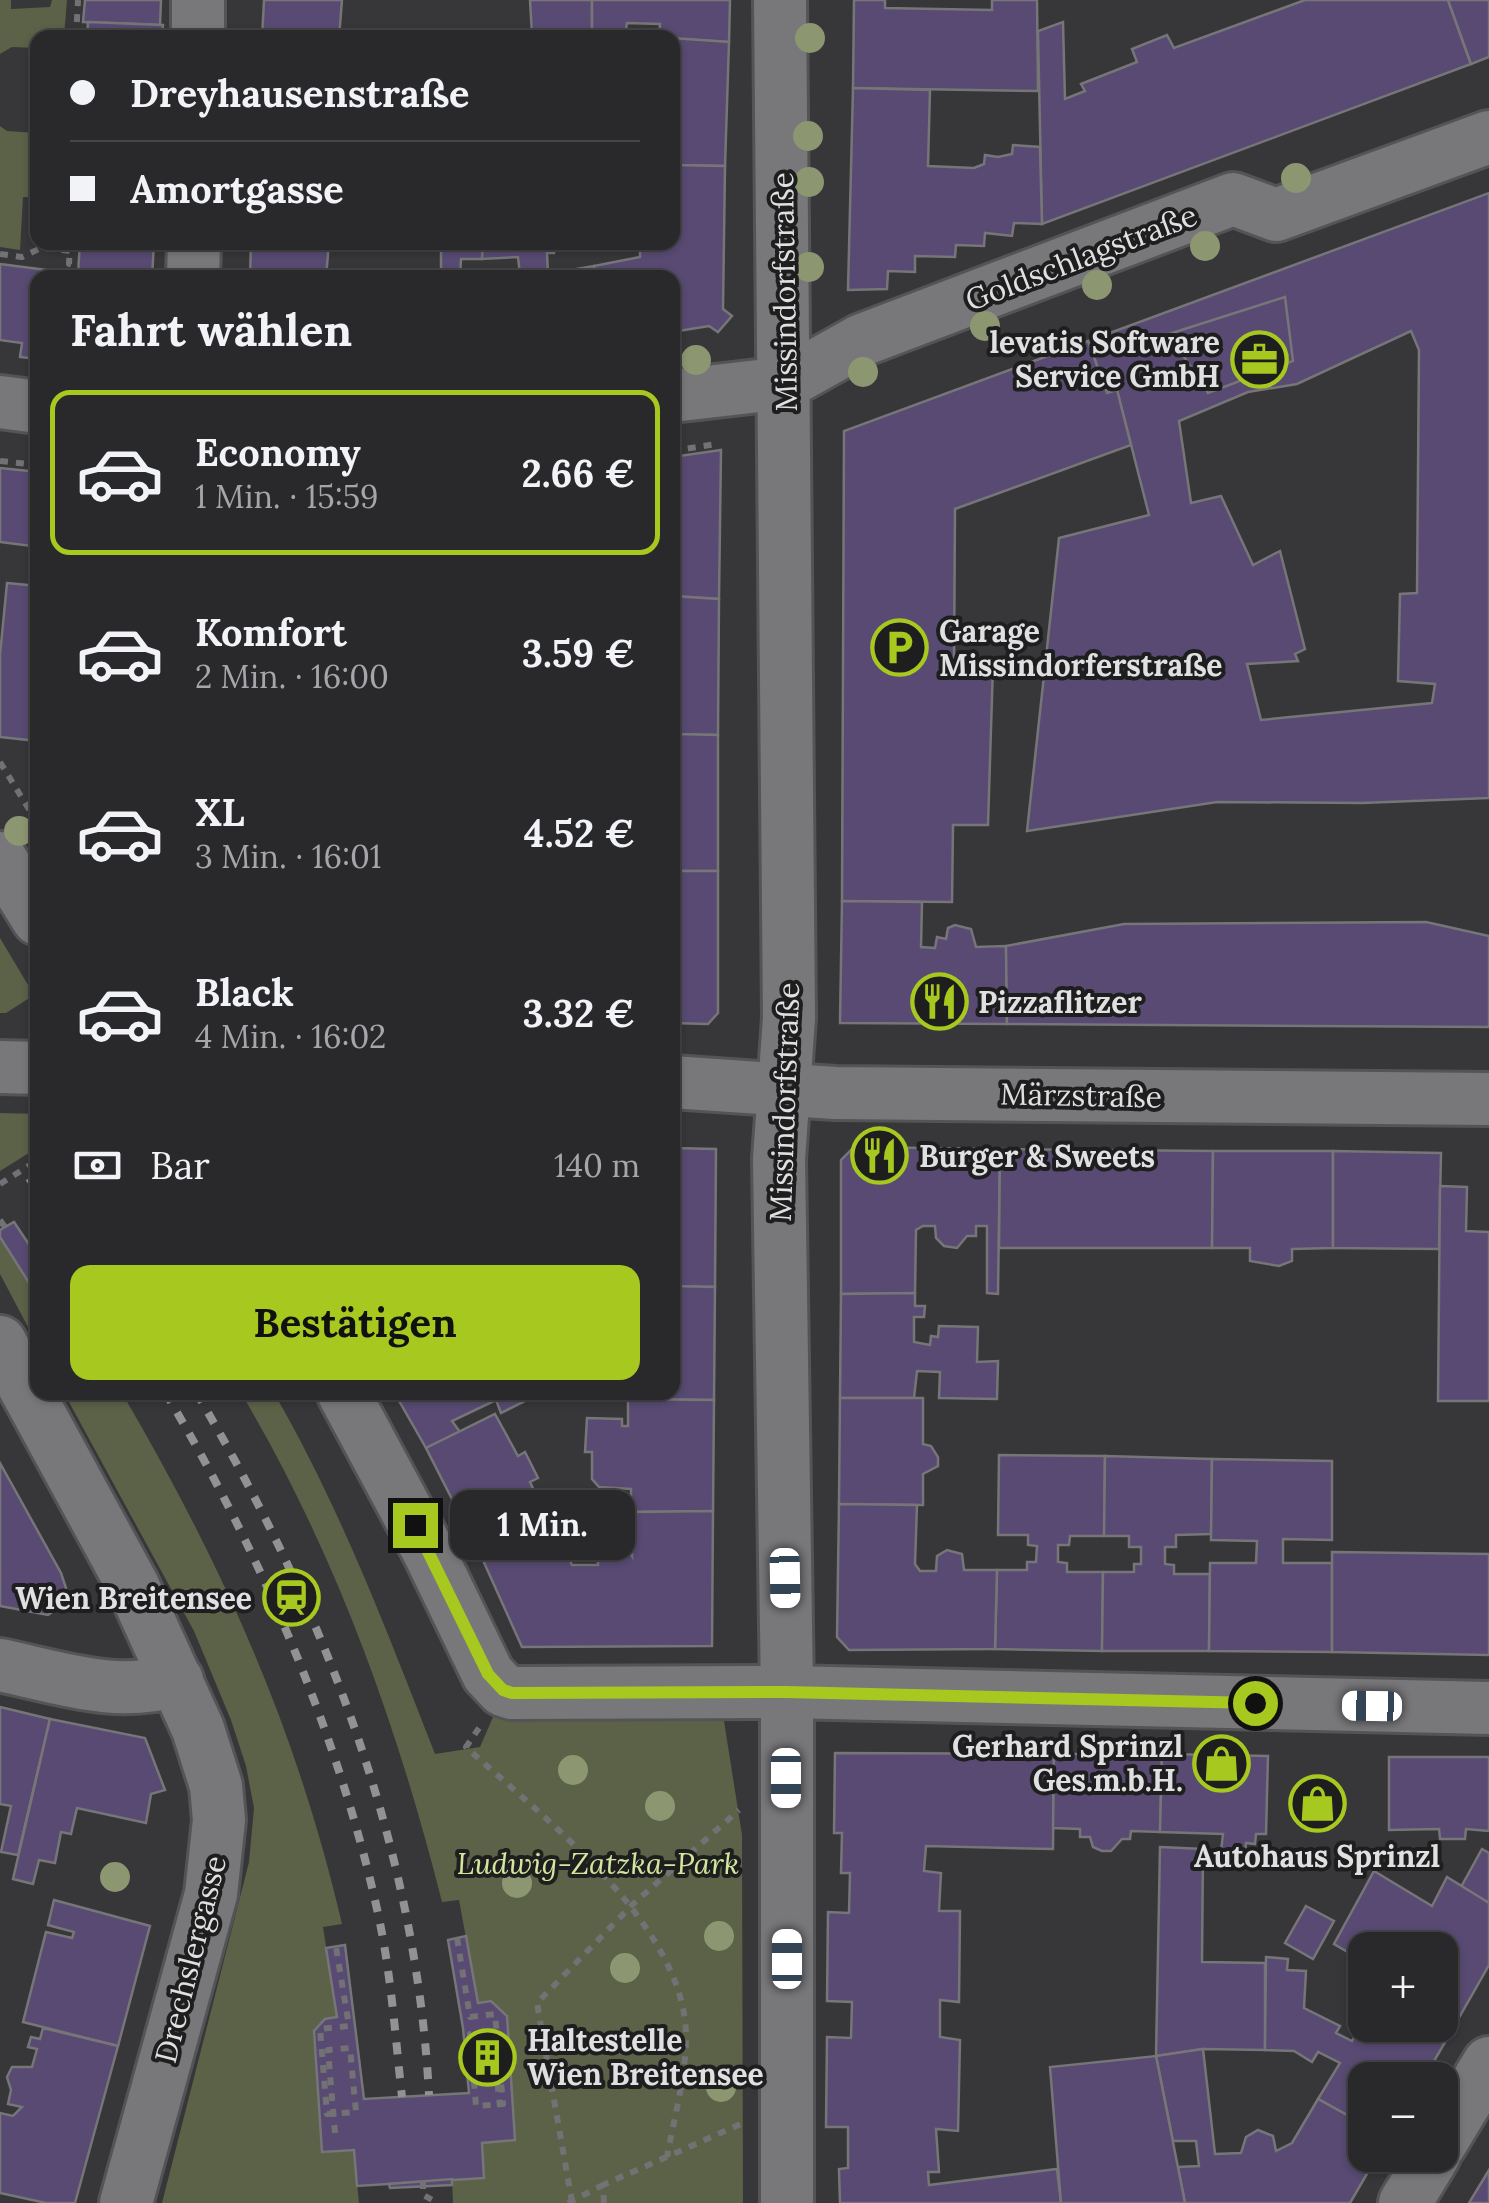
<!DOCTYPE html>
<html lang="de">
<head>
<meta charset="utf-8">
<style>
	body { margin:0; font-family:Lora,serif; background:#313033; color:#f1f3f6; height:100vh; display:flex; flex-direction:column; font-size:38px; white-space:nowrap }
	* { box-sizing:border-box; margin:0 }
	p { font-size:32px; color:#a5a6a9 }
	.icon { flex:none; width:55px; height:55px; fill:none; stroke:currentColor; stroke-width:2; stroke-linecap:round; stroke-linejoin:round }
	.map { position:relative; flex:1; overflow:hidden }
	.sheet { position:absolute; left:30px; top:270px; width:650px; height:1130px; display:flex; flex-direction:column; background:#29282b; border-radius:20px; box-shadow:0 2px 8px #0004,0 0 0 2px #454447 }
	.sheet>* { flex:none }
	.hud { position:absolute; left:30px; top:30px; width:650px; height:220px; border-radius:20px; box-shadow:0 2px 8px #0004,0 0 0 2px #454447; display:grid; align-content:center; height:220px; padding:0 40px; background:#29282b }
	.buttons { position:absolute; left:1348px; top:1932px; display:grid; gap:20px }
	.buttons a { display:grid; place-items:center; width:110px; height:110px; border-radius:20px; background:#29282b; box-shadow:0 2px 8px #0004,0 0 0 2px #454447; font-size:50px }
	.end { position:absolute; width:45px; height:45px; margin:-22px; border:12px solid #a7c81e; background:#111; box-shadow:0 0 0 5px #111 }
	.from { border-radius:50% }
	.bubble { position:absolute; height:70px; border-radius:20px; background:#29282b; box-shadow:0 2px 8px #0004,0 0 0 2px #454447; font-size:32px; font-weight:800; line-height:70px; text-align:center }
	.car { position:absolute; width:30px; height:60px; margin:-30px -15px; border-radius:12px; box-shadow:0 0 8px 2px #0007; background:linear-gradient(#fff 24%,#345 0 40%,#fff 0 76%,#345 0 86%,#fff 0) }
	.hud b { display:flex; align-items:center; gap:35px; height:95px; font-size:38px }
	.hud b+b { border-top:2px solid #454447 }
	.hud i { width:25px; height:25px; background:#f1f3f6 }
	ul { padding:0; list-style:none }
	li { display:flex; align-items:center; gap:30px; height:165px; margin:0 20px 15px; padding:0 20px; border:5px solid transparent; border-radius:20px }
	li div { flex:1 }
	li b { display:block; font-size:38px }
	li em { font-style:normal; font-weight:800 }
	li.on { border-color:#a7c81e }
	li>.icon { width:90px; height:90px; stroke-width:1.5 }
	h2 { padding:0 40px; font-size:45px; line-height:120px }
	.pay { display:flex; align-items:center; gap:25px; height:110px; padding:0 40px; font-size:38px }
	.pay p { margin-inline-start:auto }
	.cta { display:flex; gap:20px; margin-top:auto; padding:20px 40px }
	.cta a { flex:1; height:115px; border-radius:20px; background:#a7c81e; color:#111; font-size:40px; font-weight:800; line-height:115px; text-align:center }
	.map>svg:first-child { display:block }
	.green { fill:#5b6248 }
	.building { fill:#584a72; stroke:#767578; stroke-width:2.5; fill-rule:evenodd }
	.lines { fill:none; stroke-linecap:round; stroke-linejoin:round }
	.street-casing { stroke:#545456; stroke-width:58 }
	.path { stroke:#727174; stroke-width:6; stroke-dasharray:8 8; stroke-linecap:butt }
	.street { stroke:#78787b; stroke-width:52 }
	.rail { stroke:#929194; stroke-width:8; stroke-dasharray:12 12; stroke-linecap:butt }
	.tree { fill:#8c9771 }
	.route { stroke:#a7c81e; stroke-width:12 }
	.labels { text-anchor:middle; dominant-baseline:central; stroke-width:8; stroke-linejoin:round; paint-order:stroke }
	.street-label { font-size:30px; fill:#e0e0e2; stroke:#1e1e1f }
	.poi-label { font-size:30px; font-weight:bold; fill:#e0e0e2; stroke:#1e1e1f; text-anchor:start }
	.park-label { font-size:30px; font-style:italic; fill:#d2e69e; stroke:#1e1e1f }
</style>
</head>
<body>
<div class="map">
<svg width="1489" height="2203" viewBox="0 0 1489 2203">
	<rect width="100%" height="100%" fill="#373639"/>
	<!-- green -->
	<g class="green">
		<path d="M0 0H11V9L50 7 52 0H67L64 37 38 38 37 48 12 47 0 54Z"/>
		<path d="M0 126 7 131 37 133V197H23L20 250 0 247Z"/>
		<path d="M0 938 34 995 6 1013H0Z"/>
		<path d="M0 1113 38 1114 37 1148 0 1171Z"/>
		<path d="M0 1237 37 1297V1344L0 1274Z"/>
		<path d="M64 1393H122C223 1566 296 1727 342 1924L323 1927 337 2017 325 2019 314 2031 322 2151 354 2150 359 2203H162L249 1862 254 1808 246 1766 231 1720 194 1631Z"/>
		<path d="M241 1393H274C340 1507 387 1631 435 1754L480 1747 493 1717 724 1721 742 1835 743 2203H453L452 2179 484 2177 482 2143 515 2139 507 2016 491 2001 478 2003 459 1900 442 1902C397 1724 335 1551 241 1393Z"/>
	</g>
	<!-- building -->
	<g class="building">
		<path d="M85 0H161L160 25 83 22Z"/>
		<path d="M264 0H342L339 38H262Z"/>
		<path d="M530 0H592V37L532 35Z"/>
		<path d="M592 0H730L729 42 659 38 660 24 627 23 625 36 592 37Z"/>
		<path d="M854 0H885V8L992 10V0H1037L1038 91 853 88Z"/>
		<path d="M1305 0H1448L1471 64 1042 224 1038 31 1063 22 1065 99 1085 91 1081 84 1137 62 1132 49 1167 35 1174 48Z"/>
		<path d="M1448 0H1489V57L1471 64Z"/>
		<path d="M88 22 163 25 162 38H87Z"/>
		<path d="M672 38 729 42 725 166 672 165Z"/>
		<path d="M853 88 930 90 928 166 974 168 984 164 985 155 998 157 1012 154 1013 145 1040 147 1042 224 1014 223 1012 236 985 233 984 246 956 245 955 257 915 256V272L888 271 887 289 848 290Z"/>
		<path d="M672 165 725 166 723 309 732 316 718 332 709 326 672 332V278H595L594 266 640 257V242H672Z"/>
		<path d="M1489 193V798L1362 803 1217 802 1027 831 1059 538 1149 515 1117 390 1107 393 1088 341ZM1411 331 1419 350 1417 593 1400 594 1398 681 1435 684 1432 703 1261 720 1247 664 1298 661 1295 654 1305 649 1280 551 1253 565 1221 496 1191 503 1179 421 1248 392 1297 384Z"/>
		<path d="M80 242H154L152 278 78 274Z"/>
		<path d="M251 242H329L326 278H250Z"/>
		<path d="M441 242H483L482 259H461L460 278H441Z"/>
		<path d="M483 242H555L554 253H547L548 274 594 266 595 278H483L520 275 518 257 482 259Z"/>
		<path d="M0 264 78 274 104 278H38V359L20 357 22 343 0 340Z"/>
		<path d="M1285 297 1293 361 1208 393 1169 334Z"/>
		<path d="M1088 341 1107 393 1117 390 1131 445 955 509 954 665H993L988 825H953L952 902 842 901 844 431Z"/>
		<path d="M721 450 719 599 672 596V457Z"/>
		<path d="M0 468 38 472V559H31L32 546 0 542Z"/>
		<path d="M7 583 38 586V741L0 737V655Z"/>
		<path d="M672 596 719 599 718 735 672 734Z"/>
		<path d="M672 734 718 735V871H672Z"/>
		<path d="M672 871H718V1013L708 1024 672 1023Z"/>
		<path d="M842 901 922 902 921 947 935 948 937 937 946 939 948 928 955 925 971 929 976 947 1006 946 1007 1024 840 1023Z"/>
		<path d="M1426 922 1489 936V1027L1007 1024 1006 946 1124 924Z"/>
		<path d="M854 1147 1000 1149 998 1294 987 1293V1226H976V1236H967L957 1248 944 1246 936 1238 935 1226H923L916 1230 915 1293 841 1294V1160Z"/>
		<path d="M672 1148 716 1149 715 1287 672 1286Z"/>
		<path d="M1000 1149 1213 1151 1212 1248H999Z"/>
		<path d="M1213 1151H1333V1248L1292 1249V1261L1279 1266 1250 1261V1248H1212Z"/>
		<path d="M1333 1151 1441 1153 1439 1249 1333 1248Z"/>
		<path d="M1440 1186 1467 1187 1466 1231 1489 1232V1401H1438Z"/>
		<path d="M14 1222 38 1258V1297L0 1237V1230Z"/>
		<path d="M672 1286 715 1287 714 1400 636 1399V1392H672Z"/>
		<path d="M915 1293V1306H925L924 1317H914V1342L930 1345 931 1336 938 1337 939 1326 978 1327 977 1362 998 1361 997 1399 939 1398 940 1372 917 1371 914 1398H840L841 1294Z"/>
		<path d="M394 1392H543L501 1413 496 1400 452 1421 460 1432 426 1448Z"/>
		<path d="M840 1398H923V1444L931 1446 938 1457V1466L923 1474V1505L839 1504Z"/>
		<path d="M628 1399 714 1400 713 1511 631 1512V1489L599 1487 592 1479V1452H585L587 1418 622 1419V1426H628Z"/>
		<path d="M495 1414 518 1456 525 1452 538 1478 530 1482 551 1526 482 1558 426 1448Z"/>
		<path d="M999 1455 1105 1456 1104 1536H1070L1069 1545H1058V1562L1067 1563V1572H1103L1102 1651 995 1649 997 1570H1027V1562H1036L1037 1546 1028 1545V1535H998Z"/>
		<path d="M1105 1456 1212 1459 1211 1534 1176 1535V1547H1165V1564L1174 1565V1574H1210L1209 1651H1102L1103 1572H1134V1564H1141V1547H1129V1536H1104Z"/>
		<path d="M1212 1459 1332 1461V1540L1283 1539V1563H1332V1652L1209 1651 1210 1563H1256L1257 1541 1211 1540Z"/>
		<path d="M0 1463 61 1573 66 1588 62 1605 48 1615 0 1606Z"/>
		<path d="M839 1504 917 1505 915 1564 920 1571H936L937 1556 947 1550 962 1554 964 1570H997L995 1649 849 1650 837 1637Z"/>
		<path d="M713 1511 712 1646 522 1647 482 1558 554 1525 572 1565H598V1556L604 1548 626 1546 632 1556 631 1512Z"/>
		<path d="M1332 1552 1489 1554V1655L1332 1652Z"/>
		<path d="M0 1707 50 1719 18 1855 1 1852 11 1806 0 1804Z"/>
		<path d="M50 1719 145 1738 165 1790 151 1794 146 1823 77 1808 71 1834 61 1832 55 1863 39 1860 33 1884 13 1879Z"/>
		<path d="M835 1753 1054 1754 1053 1849 926 1846 924 1871 941 1873 939 1911H960L959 2002 940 2000V2037L960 2040 958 2131 936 2129 939 2172H928L929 2185 1057 2169 1061 2203H840L839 2169 848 2168V2127H826L827 2037 851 2038 852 2002 827 2001 828 1912 849 1913 850 1873H841L842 1833H834Z"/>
		<path d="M1054 1754H1162L1160 1832 1131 1831 1130 1839H1122L1111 1851H1102L1093 1847 1090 1837H1080V1829L1053 1828Z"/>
		<path d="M1162 1754 1268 1756 1266 1834H1256L1255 1844 1246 1843 1244 1861 1220 1860 1223 1834 1160 1832Z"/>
		<path d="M1389 1757H1489V1831L1466 1829 1465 1839H1440L1439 1829 1389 1830Z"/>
		<path d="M1160 1847 1203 1849 1202 1962 1265 1963V2050L1203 2049 1156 2056Z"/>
		<path d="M1482 1849 1489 1853V1903L1461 1887Z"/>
		<path d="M1374 1871 1432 1906 1447 1877 1489 1903V1965L1444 2044 1412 2025H1440V1950H1365V1962L1334 1944Z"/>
		<path d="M54 1900 150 1926 118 2046 23 2022 46 1932 72 1938 74 1932 48 1925Z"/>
		<path d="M1306 1906 1334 1921 1313 1959 1285 1943Z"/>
		<path d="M466 1936 478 2003 491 2001 507 2016 515 2140 482 2143 484 2178 357 2186 354 2150 322 2152 314 2031 325 2019 337 2017 326 1948 345 1945 364 2099 469 2093 463 2028 448 1940Z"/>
		<path d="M1266 1957 1288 1959 1287 1970 1306 1971 1304 2008 1340 2026 1336 2033 1352 2041 1365 2019V2025H1412L1444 2044 1423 2080H1365V2125L1318 2099 1340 2063 1318 2052 1312 2062 1294 2051 1265 2050Z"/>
		<path d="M43 2028 118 2046 75 2203H46L0 2193V2113L13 2116 22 2107 8 2104 11 2090 7 2077 12 2067H32L37 2049 28 2047 31 2037 40 2039Z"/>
		<path d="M1203 2049 1215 2154 1241 2153 1246 2137 1258 2130 1273 2136 1276 2151 1292 2143 1318 2099 1365 2125V2155H1378L1350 2203H1185L1178 2167 1199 2166 1196 2141H1173L1156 2056Z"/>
		<path d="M1156 2056 1185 2203H1061L1050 2067Z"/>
		<path d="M1489 2170V2203H1469Z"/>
		<path d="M452 2179V2185L390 2188 389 2184Z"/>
	</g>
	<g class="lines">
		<defs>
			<g id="street">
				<path d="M780 0 789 1018 779 1159 787 1692V2203"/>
				<path d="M198 38V0"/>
				<path d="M193 278 194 242"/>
				<path d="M672 396 785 383 862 340 1233 199 1276 215 1489 137"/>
				<path d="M0 402 38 407"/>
				<path d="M0 858 38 919"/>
				<path d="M0 1067 38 1068"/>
				<path d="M672 1082 835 1093 1489 1099"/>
				<path d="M0 1342 133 1586 198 1729 216 1786 219 1820 211 1894 126 2203"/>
				<path d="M343 1392 429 1552 488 1674 503 1690 512 1693 787 1692 1489 1708"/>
				<path d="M0 1665C61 1678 116 1698 177 1680"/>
				<path d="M1440 2144 1489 2063"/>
				<path d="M1405 2203 1434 2155"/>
			</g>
		</defs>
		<!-- street casing -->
		<use href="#street" class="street-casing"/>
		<!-- path -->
		<g class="path">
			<path d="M76 38 78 0"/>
			<path d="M70 242 69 264 79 266"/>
			<path d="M0 254 22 257 41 248 70 251"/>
			<path d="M672 451 716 444"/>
			<path d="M0 461 38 465"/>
			<path d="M0 762 38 824"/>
			<path d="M0 1184 38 1160"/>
			<path d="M0 1220 5 1227"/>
			<path d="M479 1728 466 1747C542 1817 686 1925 686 2037 686 2076 674 2118 667 2157"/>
			<path d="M457 1938 470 2017 495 2014 503 2104 476 2106 470 2034 492 2033 500 2107"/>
			<path d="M335 2133 328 2050 350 2048 356 2112 327 2114 320 2029 349 2026 336 1947"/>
			<path d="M423 2181V2195L438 2203"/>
			<path d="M572 2202 537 2003 632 1905 739 1810"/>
			<path d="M568 2203 603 2185"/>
			<path d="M604 2203 603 2185 741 2124"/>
		</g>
		<!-- street -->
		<use href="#street" class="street"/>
		<!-- rail -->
		<g class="rail">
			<path d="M29 1178 38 1191"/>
			<path d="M165 1392C258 1547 338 1733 377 1909 391 1971 395 2034 402 2097"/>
			<path d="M196 1392C323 1607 416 1844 429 2095"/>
		</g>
	</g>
	<!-- trees -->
	<g class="tree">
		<circle cx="810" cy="38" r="15"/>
		<circle cx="808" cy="136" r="15"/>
		<circle cx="1296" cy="178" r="15"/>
		<circle cx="809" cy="182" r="15"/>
		<circle cx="1205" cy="246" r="15"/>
		<circle cx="809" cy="267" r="15"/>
		<circle cx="1097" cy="285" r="15"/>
		<circle cx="985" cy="326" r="15"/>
		<circle cx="696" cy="360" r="15"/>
		<circle cx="863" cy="372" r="15"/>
		<circle cx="19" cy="831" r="15"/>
		<circle cx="573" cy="1770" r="15"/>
		<circle cx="660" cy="1806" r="15"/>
		<circle cx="115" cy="1877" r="15"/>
		<circle cx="517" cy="1883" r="15"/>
		<circle cx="719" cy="1936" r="15"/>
		<circle cx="625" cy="1968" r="15"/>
		<circle cx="721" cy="2087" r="15"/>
	</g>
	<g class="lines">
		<!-- route -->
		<path class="route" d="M415 1525 488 1674 503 1690 512 1693 786 1692 1255 1703"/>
	</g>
	<!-- icons -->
	<defs>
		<symbol id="office-ring" viewBox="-11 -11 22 22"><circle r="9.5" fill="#1e1e1f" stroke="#a7c81e" stroke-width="1.5"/><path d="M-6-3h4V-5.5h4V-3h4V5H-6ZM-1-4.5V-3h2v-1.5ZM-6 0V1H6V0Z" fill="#a7c81e"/></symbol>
		<symbol id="parking-ring" viewBox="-11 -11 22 22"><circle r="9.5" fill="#1e1e1f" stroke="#a7c81e" stroke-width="1.5"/><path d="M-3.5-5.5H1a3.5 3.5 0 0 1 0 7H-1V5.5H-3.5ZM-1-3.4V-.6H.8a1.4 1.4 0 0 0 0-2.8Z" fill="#a7c81e"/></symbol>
		<symbol id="restaurant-ring" viewBox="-11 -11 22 22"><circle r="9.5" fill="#1e1e1f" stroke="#a7c81e" stroke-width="1.5"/><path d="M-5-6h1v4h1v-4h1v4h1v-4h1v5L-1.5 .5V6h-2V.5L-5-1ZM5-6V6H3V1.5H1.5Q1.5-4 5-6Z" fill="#a7c81e"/></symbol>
		<symbol id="station-ring" viewBox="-11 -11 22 22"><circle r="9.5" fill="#1e1e1f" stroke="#a7c81e" stroke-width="1.5"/><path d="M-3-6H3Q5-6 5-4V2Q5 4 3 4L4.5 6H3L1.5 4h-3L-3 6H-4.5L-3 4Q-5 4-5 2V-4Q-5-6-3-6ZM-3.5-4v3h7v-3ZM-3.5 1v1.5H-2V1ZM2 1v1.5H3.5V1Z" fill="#a7c81e"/></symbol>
		<symbol id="shop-ring" viewBox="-11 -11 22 22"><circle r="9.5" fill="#1e1e1f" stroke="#a7c81e" stroke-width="1.5"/><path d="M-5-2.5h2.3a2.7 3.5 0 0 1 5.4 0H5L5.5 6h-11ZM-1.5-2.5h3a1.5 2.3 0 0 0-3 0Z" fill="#a7c81e"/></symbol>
		<symbol id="building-ring" viewBox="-11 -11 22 22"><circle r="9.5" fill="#1e1e1f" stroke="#a7c81e" stroke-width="1.5"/><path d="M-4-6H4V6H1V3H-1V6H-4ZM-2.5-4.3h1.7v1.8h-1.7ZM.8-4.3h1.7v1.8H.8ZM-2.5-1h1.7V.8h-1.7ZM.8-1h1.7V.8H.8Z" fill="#a7c81e"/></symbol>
	</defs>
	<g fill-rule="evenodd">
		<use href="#office-ring" x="1228" y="328" width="63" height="63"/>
		<use href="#parking-ring" x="868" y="616" width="63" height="63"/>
		<use href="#restaurant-ring" x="908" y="970" width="63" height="63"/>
		<use href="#restaurant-ring" x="848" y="1124" width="63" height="63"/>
		<use href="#station-ring" x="260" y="1566" width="63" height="63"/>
		<use href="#shop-ring" x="1190" y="1732" width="63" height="63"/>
		<use href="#shop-ring" x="1286" y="1772" width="63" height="63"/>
		<use href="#building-ring" x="456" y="2026" width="63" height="63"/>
	</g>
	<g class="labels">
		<!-- street labels -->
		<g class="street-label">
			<text transform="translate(1081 257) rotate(-21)">Goldschlagstraße</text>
			<text transform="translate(784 292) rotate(-91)">Missindorfstraße</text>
			<text transform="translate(1081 1095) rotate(1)">Märzstraße</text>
			<text transform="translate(784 1102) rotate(-88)">Missindorfstraße</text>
			<text transform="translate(190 1959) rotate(-76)">Drechslergasse</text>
		</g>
		<!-- poi labels -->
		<g class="poi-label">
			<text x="1220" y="342" text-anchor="end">levatis Software<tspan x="1220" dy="34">Service GmbH</tspan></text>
			<text x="939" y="631">Garage<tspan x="939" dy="34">Missindorferstraße</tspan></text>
			<text x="978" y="1002">Pizzaflitzer</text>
			<text x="919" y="1156">Burger &amp; Sweets</text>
			<text x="252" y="1598" text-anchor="end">Wien Breitensee</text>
			<text x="1183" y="1746" text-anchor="end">Gerhard Sprinzl<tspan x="1183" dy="34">Ges.m.b.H.</tspan></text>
			<text x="1317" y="1856" text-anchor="middle">Autohaus Sprinzl</text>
			<text x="527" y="2040">Haltestelle<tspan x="527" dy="34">Wien Breitensee</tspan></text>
		</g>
		<!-- park labels -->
		<g class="park-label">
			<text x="598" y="1863">Ludwig-Zatzka-Park</text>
		</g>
	</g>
</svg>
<div class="buttons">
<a>+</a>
<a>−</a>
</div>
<i class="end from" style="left:1255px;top:1703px"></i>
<i class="end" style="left:415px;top:1525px"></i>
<div class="bubble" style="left:450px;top:1490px;width:185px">1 Min.</div>
<i class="car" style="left:785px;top:1578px;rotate:179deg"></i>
<i class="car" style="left:1372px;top:1706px;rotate:271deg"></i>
<i class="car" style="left:786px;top:1778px;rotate:180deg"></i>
<i class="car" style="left:787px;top:1959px;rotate:0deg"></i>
<div class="hud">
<b><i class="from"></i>Dreyhausenstraße</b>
<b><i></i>Amortgasse</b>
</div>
<section class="sheet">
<h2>Fahrt wählen</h2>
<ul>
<li class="on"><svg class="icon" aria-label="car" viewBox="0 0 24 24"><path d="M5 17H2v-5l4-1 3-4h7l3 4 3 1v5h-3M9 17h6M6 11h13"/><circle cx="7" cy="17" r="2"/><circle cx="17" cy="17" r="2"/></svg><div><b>Economy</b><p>1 Min. · 15:59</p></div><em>2.66 €</em></li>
<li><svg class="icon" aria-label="car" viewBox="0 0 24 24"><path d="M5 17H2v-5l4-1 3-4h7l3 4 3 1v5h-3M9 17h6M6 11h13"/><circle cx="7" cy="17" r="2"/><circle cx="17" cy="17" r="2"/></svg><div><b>Komfort</b><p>2 Min. · 16:00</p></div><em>3.59 €</em></li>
<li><svg class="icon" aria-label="car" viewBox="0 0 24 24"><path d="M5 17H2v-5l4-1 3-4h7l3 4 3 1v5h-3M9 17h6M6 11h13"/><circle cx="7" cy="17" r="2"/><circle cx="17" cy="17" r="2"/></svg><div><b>XL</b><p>3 Min. · 16:01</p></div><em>4.52 €</em></li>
<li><svg class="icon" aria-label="car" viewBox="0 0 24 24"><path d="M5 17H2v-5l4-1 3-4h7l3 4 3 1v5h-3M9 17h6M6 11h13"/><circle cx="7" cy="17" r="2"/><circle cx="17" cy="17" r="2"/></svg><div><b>Black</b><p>4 Min. · 16:02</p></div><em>3.32 €</em></li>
</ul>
<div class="pay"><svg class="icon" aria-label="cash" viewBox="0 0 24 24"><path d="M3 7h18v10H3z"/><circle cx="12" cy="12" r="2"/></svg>Bar<p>140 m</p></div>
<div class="cta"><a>Bestätigen</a></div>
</section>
</div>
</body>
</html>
